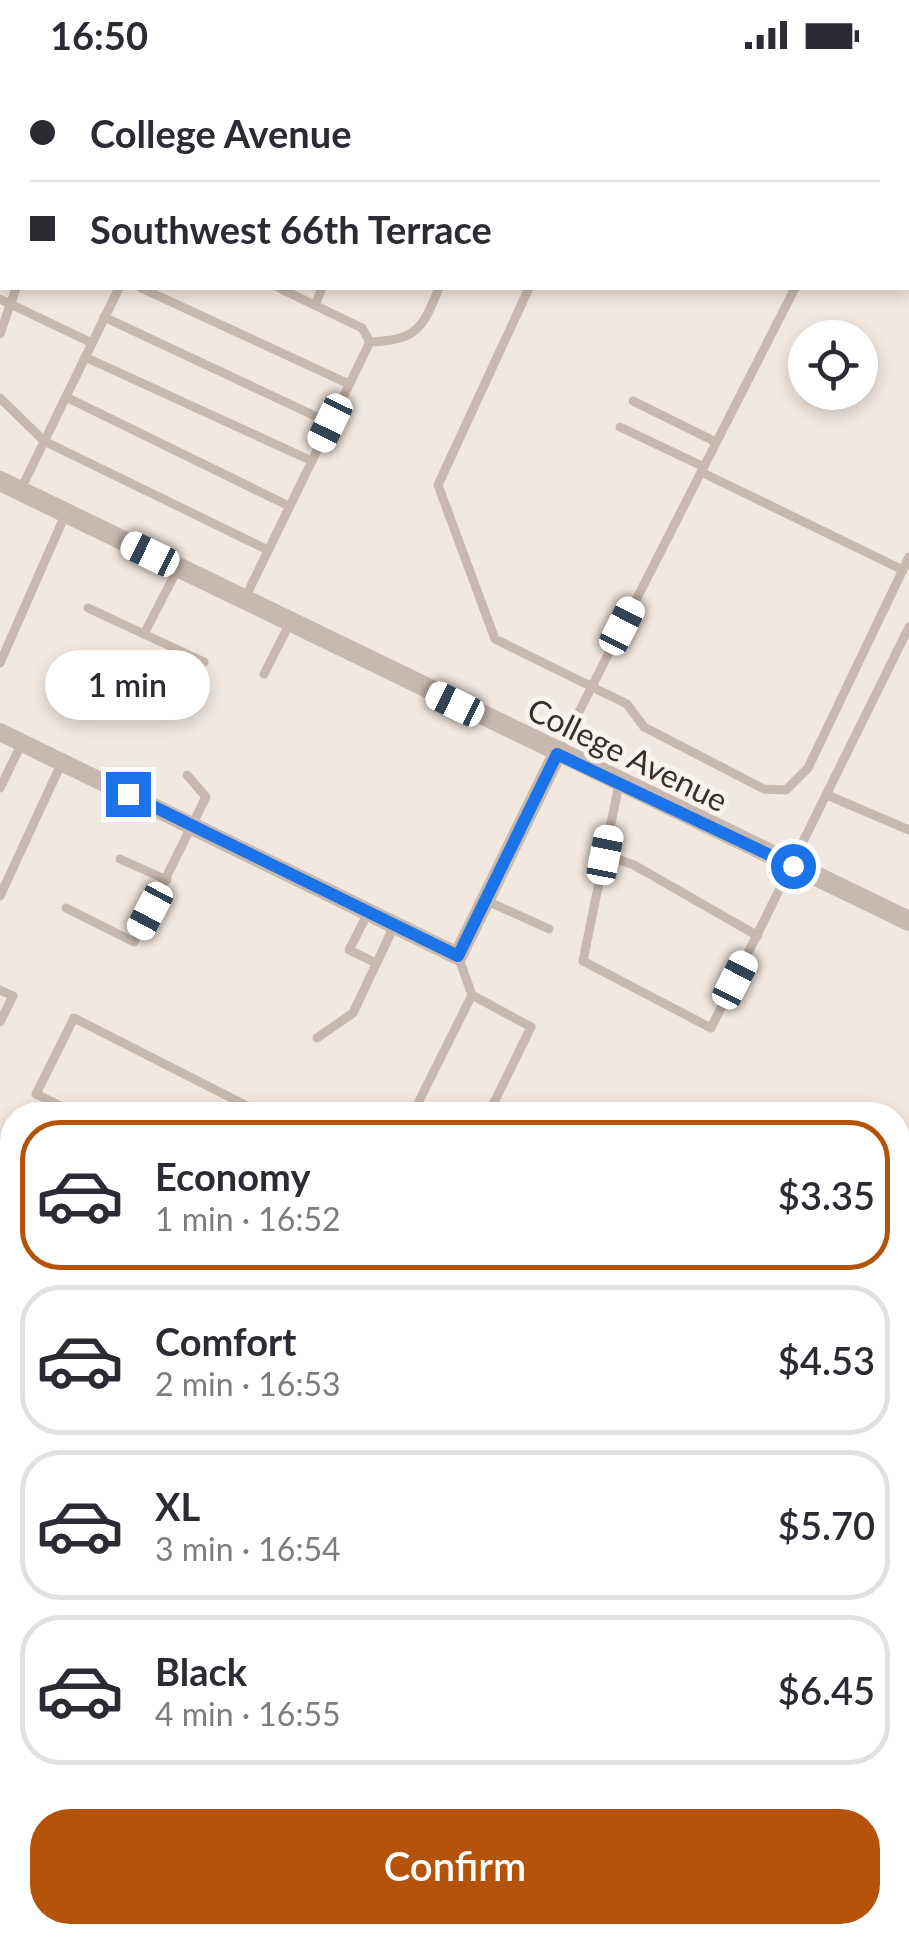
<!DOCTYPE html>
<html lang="en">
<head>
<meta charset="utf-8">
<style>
	body { margin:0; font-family:Lato,sans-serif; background:#f2f2f3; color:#2b2b33; height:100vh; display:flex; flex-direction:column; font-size:38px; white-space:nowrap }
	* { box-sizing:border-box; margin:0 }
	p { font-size:32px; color:#7c7c81 }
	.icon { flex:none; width:55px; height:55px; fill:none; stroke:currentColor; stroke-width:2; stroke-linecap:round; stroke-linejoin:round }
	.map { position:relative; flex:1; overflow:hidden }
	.panel { position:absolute; left:0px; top:1032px; width:910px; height:842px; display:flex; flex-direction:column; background:#fff; border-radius:40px 40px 0 0; box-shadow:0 5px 15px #0003 }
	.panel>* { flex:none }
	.banner { position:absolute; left:0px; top:0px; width:910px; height:220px; box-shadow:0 5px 15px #0003; display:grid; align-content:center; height:220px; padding:0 30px; background:#fff }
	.buttons { position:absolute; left:788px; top:250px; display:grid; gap:20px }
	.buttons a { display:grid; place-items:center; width:90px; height:90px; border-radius:50%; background:#fff; box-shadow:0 5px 15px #0003; font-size:50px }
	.end { position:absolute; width:45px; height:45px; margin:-22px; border:12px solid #1a73e8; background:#fff; box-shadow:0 0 0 5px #fff }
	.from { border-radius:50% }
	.bubble { position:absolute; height:70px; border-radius:35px; background:#fff; box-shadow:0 5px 15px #0003; font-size:32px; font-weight:600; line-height:70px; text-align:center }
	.car { position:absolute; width:30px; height:60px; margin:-30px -15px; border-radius:12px; box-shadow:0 0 8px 2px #0007; background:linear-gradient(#fff 24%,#345 0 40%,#fff 0 76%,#345 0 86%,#fff 0) }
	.banner b { display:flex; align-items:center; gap:35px; height:95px; font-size:38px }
	.banner b+b { border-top:2px solid #e1e1e2 }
	.banner i { width:25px; height:25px; background:#2b2b33 }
	ul { padding:18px 0 0; list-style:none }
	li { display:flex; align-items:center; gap:30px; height:150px; margin:0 20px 15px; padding:0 10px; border:5px solid #e1e1e2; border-radius:40px }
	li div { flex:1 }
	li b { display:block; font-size:38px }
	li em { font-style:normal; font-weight:600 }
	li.selected { border-color:#b45309 }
	li>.icon { width:90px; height:90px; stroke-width:1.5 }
	.primary-button { display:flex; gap:20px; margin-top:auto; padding:20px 30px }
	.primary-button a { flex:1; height:115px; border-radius:40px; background:#b45309; color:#fff; font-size:40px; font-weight:600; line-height:115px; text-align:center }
	.status { display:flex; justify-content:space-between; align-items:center; height:70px; padding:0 50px; background:#fff; direction:ltr }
	.status svg { height:28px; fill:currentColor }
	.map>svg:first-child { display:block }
	.forest { fill:url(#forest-crowns) }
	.water { fill:url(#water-rules) }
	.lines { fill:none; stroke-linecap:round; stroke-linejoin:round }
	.service { stroke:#c9b8ad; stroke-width:9 }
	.minor { stroke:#c9b8ad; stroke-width:18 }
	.tertiary { stroke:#c9b8ad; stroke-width:20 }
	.route { stroke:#1a73e8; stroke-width:12 }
	.labels { text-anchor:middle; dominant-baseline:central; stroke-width:10; stroke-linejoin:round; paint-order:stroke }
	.street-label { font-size:32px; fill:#382e2b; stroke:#f9f3ed }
</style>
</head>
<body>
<div class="status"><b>16:50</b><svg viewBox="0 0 49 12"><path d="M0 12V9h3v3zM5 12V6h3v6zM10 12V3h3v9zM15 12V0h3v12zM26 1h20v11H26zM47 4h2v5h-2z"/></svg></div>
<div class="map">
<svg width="909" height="1874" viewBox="0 0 909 1874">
	<defs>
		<pattern id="forest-crowns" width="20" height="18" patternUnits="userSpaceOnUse" patternTransform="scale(2.5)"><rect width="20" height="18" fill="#b8c0a1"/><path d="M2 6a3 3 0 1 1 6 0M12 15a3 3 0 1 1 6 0" fill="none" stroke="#979c83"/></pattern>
		<pattern id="water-rules" width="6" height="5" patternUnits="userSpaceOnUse" patternTransform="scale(2.5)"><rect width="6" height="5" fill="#81adab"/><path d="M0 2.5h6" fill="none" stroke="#6b8d8b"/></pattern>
	</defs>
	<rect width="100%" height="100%" fill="#f2e8e0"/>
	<!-- forest -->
	<path class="forest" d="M295 0H603L293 2Z"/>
	<!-- water -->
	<path class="water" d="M466 1862H638L636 1874H460Z"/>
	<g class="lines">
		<!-- service -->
		<g class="service">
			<path d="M0 8 2 7"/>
			<path d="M908 169 909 170"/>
			<path d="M141 218 349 314"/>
			<path d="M529 218 438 415 495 569 627 634 644 657 764 719 786 720 808 698 909 487"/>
			<path d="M0 229 92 273"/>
			<path d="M315 235 322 218"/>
			<path d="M104 247 330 353"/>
			<path d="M0 264 16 218"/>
			<path d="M370 272C416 270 422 260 439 218"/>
			<path d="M85 287 312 391"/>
			<path d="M66 327 289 436"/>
			<path d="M0 328 44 371 268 480"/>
			<path d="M633 331 716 372"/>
			<path d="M620 357 704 397"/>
			<path d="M701 402 903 500"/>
			<path d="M20 421 119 218"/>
			<path d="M245 528 370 272 362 258 279 218"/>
			<path d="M88 538 204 592"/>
			<path d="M144 564 178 498"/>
			<path d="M0 593 66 443"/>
			<path d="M264 604 290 553"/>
			<path d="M558 683 795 218"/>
			<path d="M619 714 583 891 711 958 909 557"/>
			<path d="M0 718 22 673"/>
			<path d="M827 725 909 760"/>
			<path d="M605 785 634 795 758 866"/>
			<path d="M120 789 167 810"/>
			<path d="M0 826 62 692"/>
			<path d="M485 830 549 859"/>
			<path d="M66 838 134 872 206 727 187 705"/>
			<path d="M368 843 349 880 376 893"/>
			<path d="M458 886 472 925 531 957 488 1045"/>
			<path d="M0 920 13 926 0 952"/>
			<path d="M317 968 353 943 395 854"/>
			<path d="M79 1045 36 1024 74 948 265 1045"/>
			<path d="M412 1045 472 925"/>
			<path d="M898 1108 909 1085"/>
			<path d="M0 1133 12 1140"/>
			<path d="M0 1216 12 1221"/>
			<path d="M0 1311 12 1317"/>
			<path d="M898 1523 909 1528"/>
			<path d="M0 1619 12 1594"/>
			<path d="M10 1771 12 1772"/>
			<path d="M0 1854 12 1860"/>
			<path d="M18 1862 42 1874"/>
			<path d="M274 1862 296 1874"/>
			<path d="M666 1874 672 1862"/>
			<path d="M711 1874 716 1862"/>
		</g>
		<!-- minor -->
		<g class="minor">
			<path d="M0 662 458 886 557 684"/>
			<path d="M0 1364 12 1370"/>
			<path d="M898 1801 909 1806"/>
			<path d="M309 1874 315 1862"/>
			<path d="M743 1874 749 1862"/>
		</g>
		<!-- tertiary -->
		<path class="tertiary" d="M0 411 909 851"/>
	</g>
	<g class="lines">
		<!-- route -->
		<path class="route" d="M128 724 458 886 557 684 793 796"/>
	</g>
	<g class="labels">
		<!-- street labels -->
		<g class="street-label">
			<text transform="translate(628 684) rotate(26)">College Avenue</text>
		</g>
	</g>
</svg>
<div class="buttons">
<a><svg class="icon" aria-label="locate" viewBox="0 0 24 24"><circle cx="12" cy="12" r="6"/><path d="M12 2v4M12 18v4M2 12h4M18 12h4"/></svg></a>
</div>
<i class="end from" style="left:793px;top:796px"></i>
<i class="end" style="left:128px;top:724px"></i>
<div class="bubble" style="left:45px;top:580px;width:165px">1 min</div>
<i class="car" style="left:330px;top:353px;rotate:206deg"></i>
<i class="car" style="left:150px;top:484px;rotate:296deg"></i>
<i class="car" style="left:622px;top:556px;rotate:27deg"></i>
<i class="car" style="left:455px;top:634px;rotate:296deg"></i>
<i class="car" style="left:605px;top:785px;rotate:11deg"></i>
<i class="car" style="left:150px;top:841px;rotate:208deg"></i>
<i class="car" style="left:735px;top:910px;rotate:27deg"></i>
<div class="banner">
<b><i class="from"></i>College Avenue</b>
<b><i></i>Southwest 66th Terrace</b>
</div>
<section class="panel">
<ul>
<li class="selected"><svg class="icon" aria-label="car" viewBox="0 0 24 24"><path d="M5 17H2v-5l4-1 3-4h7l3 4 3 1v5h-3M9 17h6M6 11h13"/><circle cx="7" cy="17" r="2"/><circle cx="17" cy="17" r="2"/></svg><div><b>Economy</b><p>1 min · 16:52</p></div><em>$3.35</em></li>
<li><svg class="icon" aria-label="car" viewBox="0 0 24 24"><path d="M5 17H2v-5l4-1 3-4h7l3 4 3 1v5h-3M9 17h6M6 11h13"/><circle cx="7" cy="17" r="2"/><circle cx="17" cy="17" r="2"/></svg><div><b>Comfort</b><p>2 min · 16:53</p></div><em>$4.53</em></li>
<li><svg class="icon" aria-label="car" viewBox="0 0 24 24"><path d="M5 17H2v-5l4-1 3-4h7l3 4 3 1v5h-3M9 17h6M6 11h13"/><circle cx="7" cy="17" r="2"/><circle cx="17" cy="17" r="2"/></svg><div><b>XL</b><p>3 min · 16:54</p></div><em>$5.70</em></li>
<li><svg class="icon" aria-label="car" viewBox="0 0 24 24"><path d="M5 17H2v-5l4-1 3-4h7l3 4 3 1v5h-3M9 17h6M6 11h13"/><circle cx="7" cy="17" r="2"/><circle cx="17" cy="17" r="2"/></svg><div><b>Black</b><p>4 min · 16:55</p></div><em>$6.45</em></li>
</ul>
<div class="primary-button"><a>Confirm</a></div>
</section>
</div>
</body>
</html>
